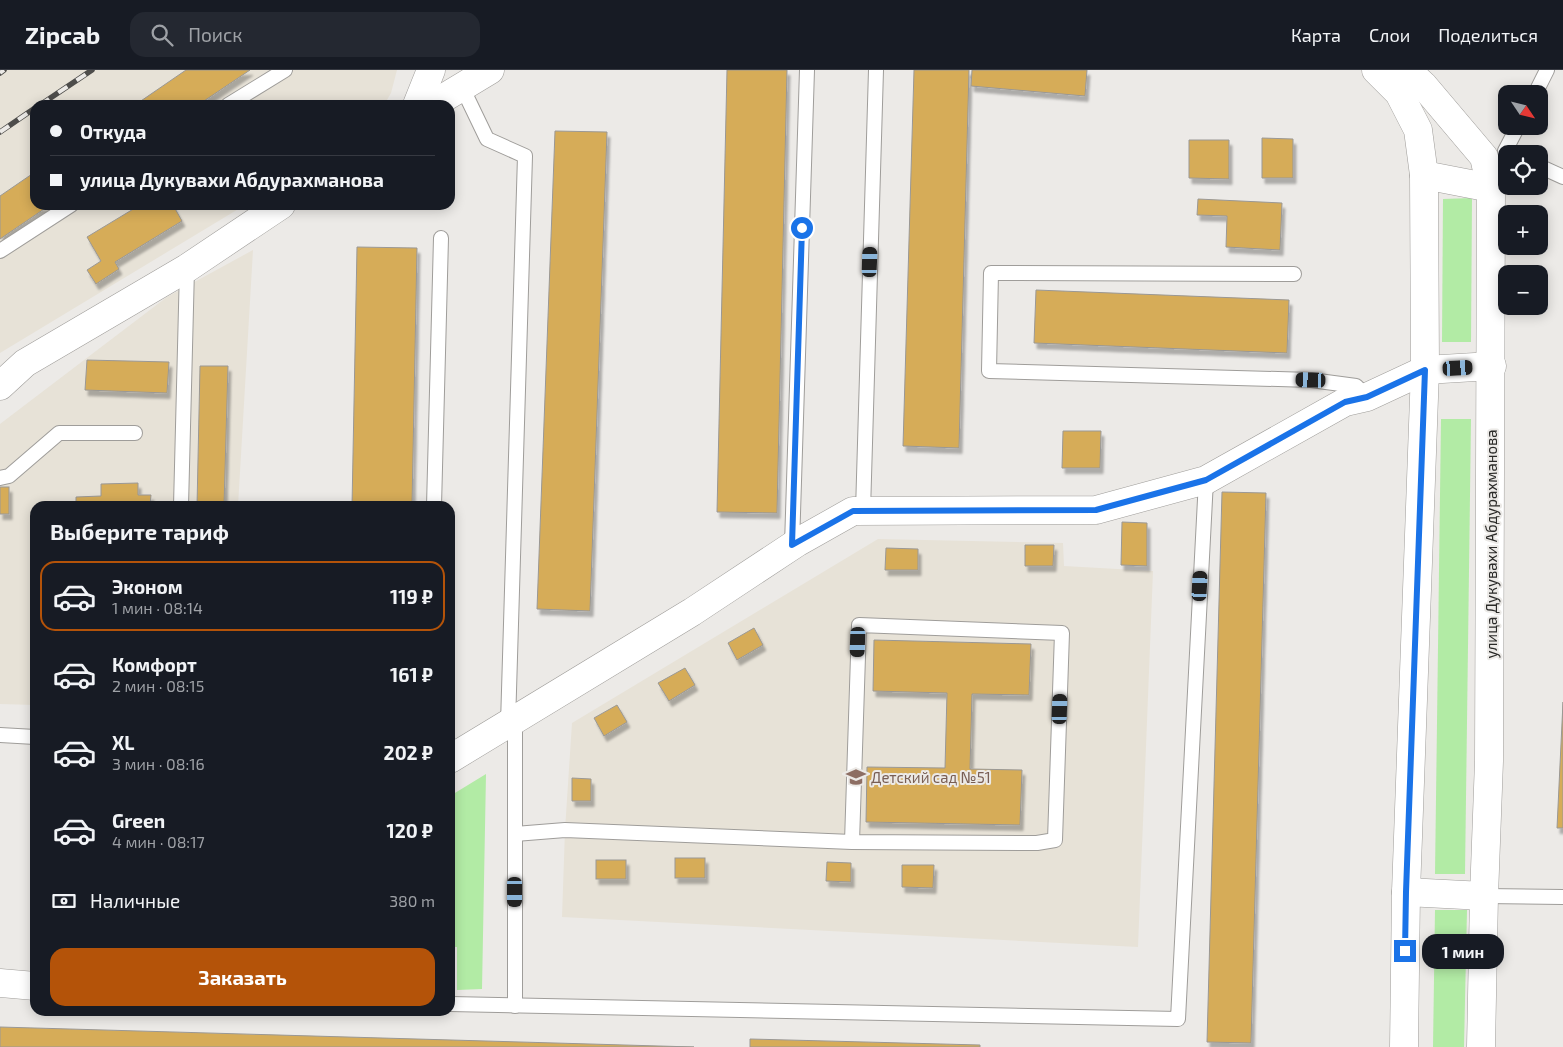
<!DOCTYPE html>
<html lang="ru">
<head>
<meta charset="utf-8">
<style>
	body { margin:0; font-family:"Exo 2",sans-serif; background:#242831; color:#f1f3f6; height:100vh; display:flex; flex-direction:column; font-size:19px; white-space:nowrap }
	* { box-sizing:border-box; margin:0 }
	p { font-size:16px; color:#9ea1a6 }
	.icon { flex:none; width:28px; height:28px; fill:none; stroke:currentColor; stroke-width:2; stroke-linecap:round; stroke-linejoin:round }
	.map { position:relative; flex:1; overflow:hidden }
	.drawer { position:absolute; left:30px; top:431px; width:425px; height:515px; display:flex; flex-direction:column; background:#171b24; border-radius:15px; box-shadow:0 2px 12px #0003 }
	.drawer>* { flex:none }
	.guide { position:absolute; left:30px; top:30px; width:425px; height:110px; border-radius:15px; box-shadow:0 2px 12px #0003; display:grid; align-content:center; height:110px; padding:0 20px; background:#171b24 }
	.needle { width:32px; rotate:125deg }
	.tools { position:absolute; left:1498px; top:15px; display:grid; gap:10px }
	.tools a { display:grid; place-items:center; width:50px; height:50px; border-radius:10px; background:#171b24; box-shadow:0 2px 12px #0003; font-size:25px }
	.end { position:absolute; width:22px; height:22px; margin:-11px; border:6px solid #1a73e8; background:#fff; box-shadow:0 0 0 2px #fff }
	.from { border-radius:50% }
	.bubble { position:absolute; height:35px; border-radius:15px; background:#171b24; box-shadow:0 2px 12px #0003; font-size:16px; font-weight:700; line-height:35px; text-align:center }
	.car { position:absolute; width:15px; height:30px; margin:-15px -8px; border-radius:6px; box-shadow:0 0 4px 1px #0007; background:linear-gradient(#222 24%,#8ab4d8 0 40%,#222 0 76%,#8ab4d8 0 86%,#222 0) }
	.guide b { display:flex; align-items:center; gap:18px; height:48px; font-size:19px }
	.guide b+b { border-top:1px solid #363941 }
	.guide i { width:12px; height:12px; background:#f1f3f6 }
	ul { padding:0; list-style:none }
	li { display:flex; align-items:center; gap:15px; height:70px; margin:0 10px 8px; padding:0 10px; border:2px solid transparent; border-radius:15px }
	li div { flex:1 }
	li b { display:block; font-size:19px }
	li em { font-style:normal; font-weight:700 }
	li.current { border-color:#b45309 }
	li>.icon { width:45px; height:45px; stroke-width:1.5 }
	h2 { padding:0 20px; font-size:22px; line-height:60px }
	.pay { display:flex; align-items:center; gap:12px; height:55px; padding:0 20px; font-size:19px }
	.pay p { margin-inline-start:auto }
	.primary-button { display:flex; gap:10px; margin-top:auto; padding:10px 20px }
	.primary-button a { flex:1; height:58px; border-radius:15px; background:#b45309; color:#fff; font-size:20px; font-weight:700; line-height:58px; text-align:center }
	header { display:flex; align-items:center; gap:30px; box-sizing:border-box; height:70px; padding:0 25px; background:#171b24; border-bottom:1px solid #363941 }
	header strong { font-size:24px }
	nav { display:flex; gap:28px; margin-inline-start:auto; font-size:18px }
	.search { width:350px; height:45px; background:#242831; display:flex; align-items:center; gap:12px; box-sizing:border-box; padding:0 18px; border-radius:15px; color:#9ea1a6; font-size:19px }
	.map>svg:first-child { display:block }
	.built { fill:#e7e2d7 }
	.green { fill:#b2eba5 }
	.building { fill:#d6ac59; stroke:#9a9895; filter:url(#shadow) }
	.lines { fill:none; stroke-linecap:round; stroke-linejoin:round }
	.lane-casing { stroke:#9f9d9a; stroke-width:16 }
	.street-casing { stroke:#9f9d9a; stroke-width:29 }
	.secondary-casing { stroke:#9f9d9a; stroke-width:29 }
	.lane { stroke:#fff; stroke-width:14 }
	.street { stroke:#fff; stroke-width:28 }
	.secondary { stroke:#fff; stroke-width:28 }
	.rail-casing { stroke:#4e4d4b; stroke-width:5.5 }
	.rail { stroke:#eceae7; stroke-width:4; stroke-dasharray:11; stroke-linecap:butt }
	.route { stroke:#1a73e8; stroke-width:6 }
	.labels { text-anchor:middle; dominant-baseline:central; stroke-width:4; stroke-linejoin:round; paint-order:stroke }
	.street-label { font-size:15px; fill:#2a2a28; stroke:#eceae7 }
	.education-label { font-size:15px; fill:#785e54; stroke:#eceae7; text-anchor:start }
</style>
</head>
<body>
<header>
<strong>Zipcab</strong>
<div class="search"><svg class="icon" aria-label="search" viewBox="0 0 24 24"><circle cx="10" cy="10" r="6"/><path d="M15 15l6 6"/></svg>Поиск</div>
<nav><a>Карта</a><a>Слои</a><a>Поделиться</a></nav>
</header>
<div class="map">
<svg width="1563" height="977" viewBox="0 0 1563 977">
	<defs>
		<filter id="shadow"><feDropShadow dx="3" dy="5.5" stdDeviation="1" flood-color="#0004"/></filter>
	</defs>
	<rect width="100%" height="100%" fill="#eceae7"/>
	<!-- built -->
	<g class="built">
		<path d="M0 0H397L391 23 384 35H35V135H245L0 283Z"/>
		<path d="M253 180 238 436H35V635L0 634V354L167 227Z"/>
		<path d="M878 469 1063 473 1064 496 1153 501 1138 877 562 847 565 760 572 653Z"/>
	</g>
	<!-- green -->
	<g class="green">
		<path d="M1472 128 1471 272H1442L1443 129Z"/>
		<path d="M1441 349H1471L1465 804H1435Z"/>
		<path d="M486 704 482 919 457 920V877H450V726Z"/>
		<path d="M1435 840H1467L1464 977H1433Z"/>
	</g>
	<!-- building -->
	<g class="building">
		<path d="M186 0H250L198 35H135Z"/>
		<path d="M727 0H787L777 443 717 442Z"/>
		<path d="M914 0H969L959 378 903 376Z"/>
		<path d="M972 0H1087L1085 26 971 16Z"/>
		<path d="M555 61 607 62 590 541 537 539Z"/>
		<path d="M1262 68 1293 69V108H1262Z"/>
		<path d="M1189 70H1229V109L1189 108Z"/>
		<path d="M35 102V135H50L0 169V126Z"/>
		<path d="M1198 129 1282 133 1280 180 1226 177 1227 146 1197 145Z"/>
		<path d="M140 135H173L182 151 115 192 119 199 96 214 87 200 101 191 87 167Z"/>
		<path d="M357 177 417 178 412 436H352Z"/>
		<path d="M1036 220 1289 230 1287 283 1034 273Z"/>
		<path d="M87 290 169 292 167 323 85 320Z"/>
		<path d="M200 296H228L224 436H197Z"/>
		<path d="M1063 361H1101L1100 398H1062Z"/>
		<path d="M138 413V425H151L150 436H76V427L101 426V414Z"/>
		<rect x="0" y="417" width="9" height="27"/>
		<path d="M1222 422 1266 423 1251 973 1207 972Z"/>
		<path d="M1122 452 1147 453V496L1121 495Z"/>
		<path d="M1025 475H1054L1053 496H1025Z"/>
		<path d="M886 478 918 479V500H885Z"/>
		<path d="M754 558 763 575 737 590 728 573Z"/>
		<path d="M874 570 1031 574 1029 625 972 624 970 699 1022 700 1020 755 866 752 867 697 945 698 947 623 873 621Z"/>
		<path d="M685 598 695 615 669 631 658 613Z"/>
		<path d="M1563 632V758H1557Z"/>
		<path d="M617 635 627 652 604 666 594 648Z"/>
		<path d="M572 708 591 709V731H572Z"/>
		<rect x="675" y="788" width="30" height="20"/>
		<rect x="596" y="790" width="30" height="19"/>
		<path d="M827 792 851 793V812L826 811Z"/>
		<path d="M902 795H934L933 818 902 817Z"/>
		<path d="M0 957 694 977H0Z"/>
		<path d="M750 969 980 975V977H750Z"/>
	</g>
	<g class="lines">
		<defs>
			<g id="lane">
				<path d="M462 17 487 69 525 86 508 654"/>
				<path d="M1535 24 1547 0"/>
				<path d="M228 35 285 0"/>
				<path d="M1505 81 1518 56"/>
				<path d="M1539 96 1563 107"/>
				<path d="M0 181 71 135"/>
				<path d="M1294 204 991 203 989 301 1311 310 1356 316 1367 327"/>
				<path d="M0 408 9 406 59 363H135"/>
				<path d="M181 436 187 198"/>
				<path d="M434 436 441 168"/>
				<path d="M863 441 876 0"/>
				<path d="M792 475 807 0"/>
				<path d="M0 665 35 667"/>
				<path d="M515 764 565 760 852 772 1037 773 1055 770 1062 563 859 555 852 772"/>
				<path d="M1484 826 1563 827"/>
				<path d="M450 934 1178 949 1206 410"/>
				<path d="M515 936V650"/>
			</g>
			<g id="street">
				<path d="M450 689 692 542 798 472 853 441 1096 440 1206 410 1345 332 1367 327 1425 300 1492 296"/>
				<path d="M1406 822 1484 826"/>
				<path d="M0 913 35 916"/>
			</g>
			<g id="secondary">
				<path d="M1376 0 1399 23 1418 60 1424 105 1425 300 1406 822 1404 977"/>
				<path d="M1407 0 1424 16 1484 87 1491 118 1489 691 1484 826 1481 977"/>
				<path d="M417 35 431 0"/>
				<path d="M432 35 490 0"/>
				<path d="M1424 105 1491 118"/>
				<path d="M0 316 25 293 187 198 281 135"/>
			</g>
		</defs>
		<!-- lane casing -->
		<use href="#lane" class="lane-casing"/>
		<!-- street casing -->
		<use href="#street" class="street-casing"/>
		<!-- secondary casing -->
		<use href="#secondary" class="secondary-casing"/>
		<!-- lane -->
		<use href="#lane" class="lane"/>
		<!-- street -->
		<use href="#street" class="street"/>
		<!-- secondary -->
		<use href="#secondary" class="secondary"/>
		<defs>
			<g id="rail">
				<path d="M0 3 4 0"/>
				<path d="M40 35 92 0"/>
				<path d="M0 62 35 38"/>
			</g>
		</defs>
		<!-- rail casing -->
		<use href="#rail" class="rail-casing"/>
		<!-- rail -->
		<use href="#rail" class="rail"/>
	</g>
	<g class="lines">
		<!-- route -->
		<path class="route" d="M802 158 792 475 853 441 1096 440 1206 410 1345 332 1367 327 1425 300 1406 822 1405 881"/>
	</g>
	<!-- icons -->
	<defs>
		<symbol id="school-bare" viewBox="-9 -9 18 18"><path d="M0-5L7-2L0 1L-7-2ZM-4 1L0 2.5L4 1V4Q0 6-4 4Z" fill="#8d6e63" stroke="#eceae7" stroke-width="2.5" paint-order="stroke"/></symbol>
	</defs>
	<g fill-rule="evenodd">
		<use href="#school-bare" x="842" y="693" width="28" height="28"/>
	</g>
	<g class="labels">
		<!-- street labels -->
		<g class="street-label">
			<text transform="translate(1491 474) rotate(-90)">улица Дукувахи Абдурахманова</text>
		</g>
		<!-- education labels -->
		<g class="education-label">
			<text x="871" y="707">Детский сад №51</text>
		</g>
	</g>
</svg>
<div class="tools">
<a><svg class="needle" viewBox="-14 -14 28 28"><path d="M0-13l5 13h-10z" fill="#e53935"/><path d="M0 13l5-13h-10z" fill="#9ea1a6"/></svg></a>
<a><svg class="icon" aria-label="locate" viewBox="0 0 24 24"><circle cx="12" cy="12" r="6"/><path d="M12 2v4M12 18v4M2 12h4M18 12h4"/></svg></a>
<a>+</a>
<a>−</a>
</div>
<i class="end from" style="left:802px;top:158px"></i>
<i class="end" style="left:1405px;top:881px"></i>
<div class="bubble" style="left:1422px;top:864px;width:82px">1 мин</div>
<i class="car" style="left:870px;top:192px;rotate:2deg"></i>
<i class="car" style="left:1458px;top:298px;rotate:87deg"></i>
<i class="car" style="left:1311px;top:310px;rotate:272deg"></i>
<i class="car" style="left:1200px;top:516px;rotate:3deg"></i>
<i class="car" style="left:858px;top:572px;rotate:182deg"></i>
<i class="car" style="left:1060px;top:639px;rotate:2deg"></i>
<i class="car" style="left:515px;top:822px;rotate:180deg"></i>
<div class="guide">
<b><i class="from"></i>Откуда</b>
<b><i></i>улица Дукувахи Абдурахманова</b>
</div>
<section class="drawer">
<h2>Выберите тариф</h2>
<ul>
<li class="current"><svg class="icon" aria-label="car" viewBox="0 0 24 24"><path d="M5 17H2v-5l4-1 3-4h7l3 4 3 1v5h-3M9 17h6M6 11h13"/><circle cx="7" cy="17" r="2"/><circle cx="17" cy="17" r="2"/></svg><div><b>Эконом</b><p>1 мин · 08:14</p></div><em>119 ₽</em></li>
<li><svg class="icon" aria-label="car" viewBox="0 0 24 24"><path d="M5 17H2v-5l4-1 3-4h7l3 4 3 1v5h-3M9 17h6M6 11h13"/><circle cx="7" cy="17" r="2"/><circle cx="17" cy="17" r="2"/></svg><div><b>Комфорт</b><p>2 мин · 08:15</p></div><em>161 ₽</em></li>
<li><svg class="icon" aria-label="car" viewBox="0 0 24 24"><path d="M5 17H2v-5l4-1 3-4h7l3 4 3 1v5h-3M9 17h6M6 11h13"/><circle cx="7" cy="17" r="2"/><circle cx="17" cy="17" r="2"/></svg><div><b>XL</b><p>3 мин · 08:16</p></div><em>202 ₽</em></li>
<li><svg class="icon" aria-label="car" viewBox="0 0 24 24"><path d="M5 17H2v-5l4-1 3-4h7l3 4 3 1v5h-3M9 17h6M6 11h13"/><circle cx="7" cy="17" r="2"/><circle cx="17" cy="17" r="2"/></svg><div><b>Green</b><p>4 мин · 08:17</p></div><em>120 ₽</em></li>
</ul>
<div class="pay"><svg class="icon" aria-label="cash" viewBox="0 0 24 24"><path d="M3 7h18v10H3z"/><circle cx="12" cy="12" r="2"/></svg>Наличные<p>380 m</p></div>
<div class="primary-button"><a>Заказать</a></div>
</section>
</div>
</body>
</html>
